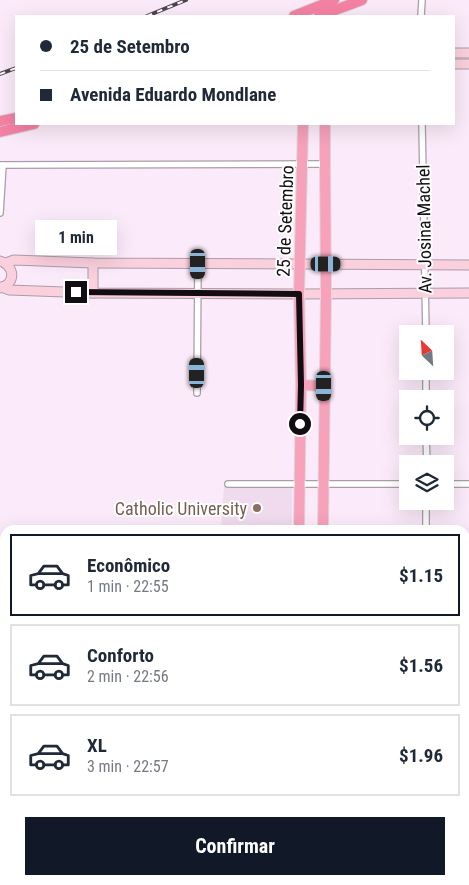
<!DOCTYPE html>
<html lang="pt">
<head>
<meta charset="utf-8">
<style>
	body { margin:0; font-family:"Roboto Condensed",sans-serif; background:#f2f2f3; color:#1f2937; height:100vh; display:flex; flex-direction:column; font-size:19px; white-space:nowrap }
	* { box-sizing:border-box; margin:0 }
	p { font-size:16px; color:#747a83 }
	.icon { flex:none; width:28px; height:28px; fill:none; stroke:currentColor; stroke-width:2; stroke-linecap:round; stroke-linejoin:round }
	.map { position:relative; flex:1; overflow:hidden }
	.side { position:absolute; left:0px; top:525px; width:470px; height:360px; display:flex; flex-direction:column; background:#fff; border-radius:15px 15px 0 0; box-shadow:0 5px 20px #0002 }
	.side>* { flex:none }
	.top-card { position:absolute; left:15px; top:15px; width:440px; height:110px; border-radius:0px; box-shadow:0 5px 20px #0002; display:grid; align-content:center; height:110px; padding:0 25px; background:#fff }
	.needle { width:32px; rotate:335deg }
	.controls { position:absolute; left:399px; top:325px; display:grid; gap:10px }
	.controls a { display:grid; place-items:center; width:55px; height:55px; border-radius:0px; background:#fff; box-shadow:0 5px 20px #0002; font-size:25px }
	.end { position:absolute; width:22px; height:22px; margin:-11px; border:6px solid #120d12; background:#fff; box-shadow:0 0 0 2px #fff }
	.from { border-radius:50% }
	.bubble { position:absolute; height:35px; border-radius:0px; background:#fff; box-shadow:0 5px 20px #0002; font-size:16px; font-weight:700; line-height:35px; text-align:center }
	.car { position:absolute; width:15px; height:30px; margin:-15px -8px; border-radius:6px; box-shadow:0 0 4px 1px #0007; background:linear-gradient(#222 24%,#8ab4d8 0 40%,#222 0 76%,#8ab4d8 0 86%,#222 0) }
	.top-card b { display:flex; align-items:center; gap:18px; height:48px; font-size:19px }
	.top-card b+b { border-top:1px solid #e0e1e3 }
	.top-card i { width:12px; height:12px; background:#1f2937 }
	ul { padding:9px 0 0; list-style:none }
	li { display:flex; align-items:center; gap:15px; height:82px; margin:0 10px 8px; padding:0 15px; border:2px solid #e0e1e3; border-radius:0px }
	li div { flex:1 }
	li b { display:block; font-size:19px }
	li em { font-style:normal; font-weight:700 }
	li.current { border-color:#111827 }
	li>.icon { width:45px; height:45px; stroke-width:1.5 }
	.cta { display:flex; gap:10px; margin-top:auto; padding:10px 25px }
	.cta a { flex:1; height:58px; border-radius:0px; background:#111827; color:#fff; font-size:20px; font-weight:700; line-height:58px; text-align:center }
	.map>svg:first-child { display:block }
	.built { fill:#f0daee }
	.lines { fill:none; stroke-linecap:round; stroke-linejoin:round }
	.minor-casing { stroke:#ab9ca9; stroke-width:8 }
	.secondary-casing { stroke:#ab9ca9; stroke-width:11 }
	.primary-casing { stroke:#d9d8d9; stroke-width:12 }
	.trunk-casing { stroke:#d9d8d9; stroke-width:12 }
	.minor { stroke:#fff; stroke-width:5.5 }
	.secondary { stroke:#fbd0dd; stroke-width:9 }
	.primary { stroke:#f7a1bb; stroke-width:10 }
	.trunk { stroke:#f482a4; stroke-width:10 }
	.rail-casing { stroke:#4d454c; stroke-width:4 }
	.rail { stroke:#fefefe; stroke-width:2; stroke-dasharray:5.5; stroke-linecap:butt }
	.route { stroke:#120d12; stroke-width:6 }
	.education-dot { fill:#8d6e63; stroke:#fefefe; stroke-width:2 }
	.labels { text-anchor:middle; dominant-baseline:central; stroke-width:4; stroke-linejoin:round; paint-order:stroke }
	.street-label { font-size:18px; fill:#120d12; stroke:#fefefe }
	.education-label { font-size:18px; fill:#785e54; stroke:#fefefe; text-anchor:end }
</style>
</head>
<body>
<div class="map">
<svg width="469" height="885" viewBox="0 0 469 885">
	<rect width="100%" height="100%" fill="#fbeaf9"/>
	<!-- built -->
	<path class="built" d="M292 486V530H221L224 487Z"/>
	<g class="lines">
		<defs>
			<g id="minor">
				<path d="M421 16 422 0"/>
				<path d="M422 124 426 334"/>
				<path d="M0 165 325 164"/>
				<path d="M0 213 3 165"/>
				<path d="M426 371V399"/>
				<path d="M197 393 198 263"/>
				<path d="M426 436 427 464"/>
				<path d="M228 484H408"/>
				<path d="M445 484H469"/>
				<path d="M426 530V501"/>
				<path d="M465 578H469"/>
				<path d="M0 684H5"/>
				<path d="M0 740 5 733"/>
				<path d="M0 813 5 811"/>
				<path d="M199 884H321L427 881H469"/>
			</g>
			<g id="secondary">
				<path d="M454 53H469"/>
				<path d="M454 64H469"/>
				<path d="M0 261C10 264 16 275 8 284 6 286 3 286 0 288"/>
				<path d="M6 263 14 260 93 263 469 265"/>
				<path d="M2 287 9 290 93 293 299 294 469 293"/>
				<path d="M93 293V263"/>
			</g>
			<g id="primary">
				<path d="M301 385 324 386"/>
				<path d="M299 530 301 385 299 294 303 124"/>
				<path d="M323 530 326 294 325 164V124"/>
				<path d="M299 880V885"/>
				<path d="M321 885V880"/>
			</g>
			<g id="trunk">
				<path d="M294 16 334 0"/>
				<path d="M319 16 362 0"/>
				<path d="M0 121 16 118"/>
				<path d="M0 132 34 124"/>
			</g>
		</defs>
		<!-- minor casing -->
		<use href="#minor" class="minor-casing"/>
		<!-- secondary casing -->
		<use href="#secondary" class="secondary-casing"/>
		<!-- primary casing -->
		<use href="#primary" class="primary-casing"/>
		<!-- trunk casing -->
		<use href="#trunk" class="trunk-casing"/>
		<!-- minor -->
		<use href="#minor" class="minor"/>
		<!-- secondary -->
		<use href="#secondary" class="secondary"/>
		<!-- primary -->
		<use href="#primary" class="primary"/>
		<!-- trunk -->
		<use href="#trunk" class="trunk"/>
		<defs>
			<g id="rail">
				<path d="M147 16 186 0"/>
				<path d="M0 74 16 68"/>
			</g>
		</defs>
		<!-- rail casing -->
		<use href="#rail" class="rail-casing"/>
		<!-- rail -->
		<use href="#rail" class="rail"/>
	</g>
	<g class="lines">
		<!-- route -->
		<path class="route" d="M76 292 299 294 301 385 300 424"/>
	</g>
	<!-- markers -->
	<circle class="education-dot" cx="257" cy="508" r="5"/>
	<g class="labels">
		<!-- street labels -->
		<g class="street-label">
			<text transform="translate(285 221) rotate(-88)">25 de Setembro</text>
			<text transform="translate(424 229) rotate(-91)">Av. Josina Machel</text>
		</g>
		<!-- education labels -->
		<g class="education-label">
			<text x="247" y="508">Catholic University</text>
		</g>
	</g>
</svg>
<div class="controls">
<a><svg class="needle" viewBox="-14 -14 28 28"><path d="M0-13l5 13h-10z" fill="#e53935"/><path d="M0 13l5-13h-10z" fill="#747a83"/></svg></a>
<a><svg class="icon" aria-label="locate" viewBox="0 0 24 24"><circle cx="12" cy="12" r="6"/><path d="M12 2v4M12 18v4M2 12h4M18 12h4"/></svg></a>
<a><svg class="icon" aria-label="layers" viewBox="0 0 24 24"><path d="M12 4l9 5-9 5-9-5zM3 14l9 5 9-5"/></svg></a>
</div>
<i class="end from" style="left:300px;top:424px"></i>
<i class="end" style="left:76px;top:292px"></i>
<div class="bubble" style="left:35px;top:220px;width:82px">1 min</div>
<i class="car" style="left:198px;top:264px;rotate:180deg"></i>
<i class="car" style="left:326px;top:264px;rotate:90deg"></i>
<i class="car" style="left:197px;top:373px;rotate:0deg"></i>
<i class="car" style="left:324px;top:386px;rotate:180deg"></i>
<div class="top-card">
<b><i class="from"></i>25 de Setembro</b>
<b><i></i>Avenida Eduardo Mondlane</b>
</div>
<section class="side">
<ul>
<li class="current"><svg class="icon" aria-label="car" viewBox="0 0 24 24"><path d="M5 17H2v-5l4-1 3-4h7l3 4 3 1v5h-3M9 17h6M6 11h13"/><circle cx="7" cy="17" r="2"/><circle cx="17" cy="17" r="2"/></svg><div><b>Econômico</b><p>1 min · 22:55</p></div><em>$1.15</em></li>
<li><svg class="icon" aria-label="car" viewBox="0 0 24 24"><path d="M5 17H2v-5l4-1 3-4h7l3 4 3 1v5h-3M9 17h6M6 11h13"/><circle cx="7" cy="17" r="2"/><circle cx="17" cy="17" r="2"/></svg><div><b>Conforto</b><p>2 min · 22:56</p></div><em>$1.56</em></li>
<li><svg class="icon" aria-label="car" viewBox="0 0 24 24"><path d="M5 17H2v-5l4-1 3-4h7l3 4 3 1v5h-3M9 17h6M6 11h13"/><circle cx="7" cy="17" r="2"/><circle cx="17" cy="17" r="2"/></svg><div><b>XL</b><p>3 min · 22:57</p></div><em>$1.96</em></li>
</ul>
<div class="cta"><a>Confirmar</a></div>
</section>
</div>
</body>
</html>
